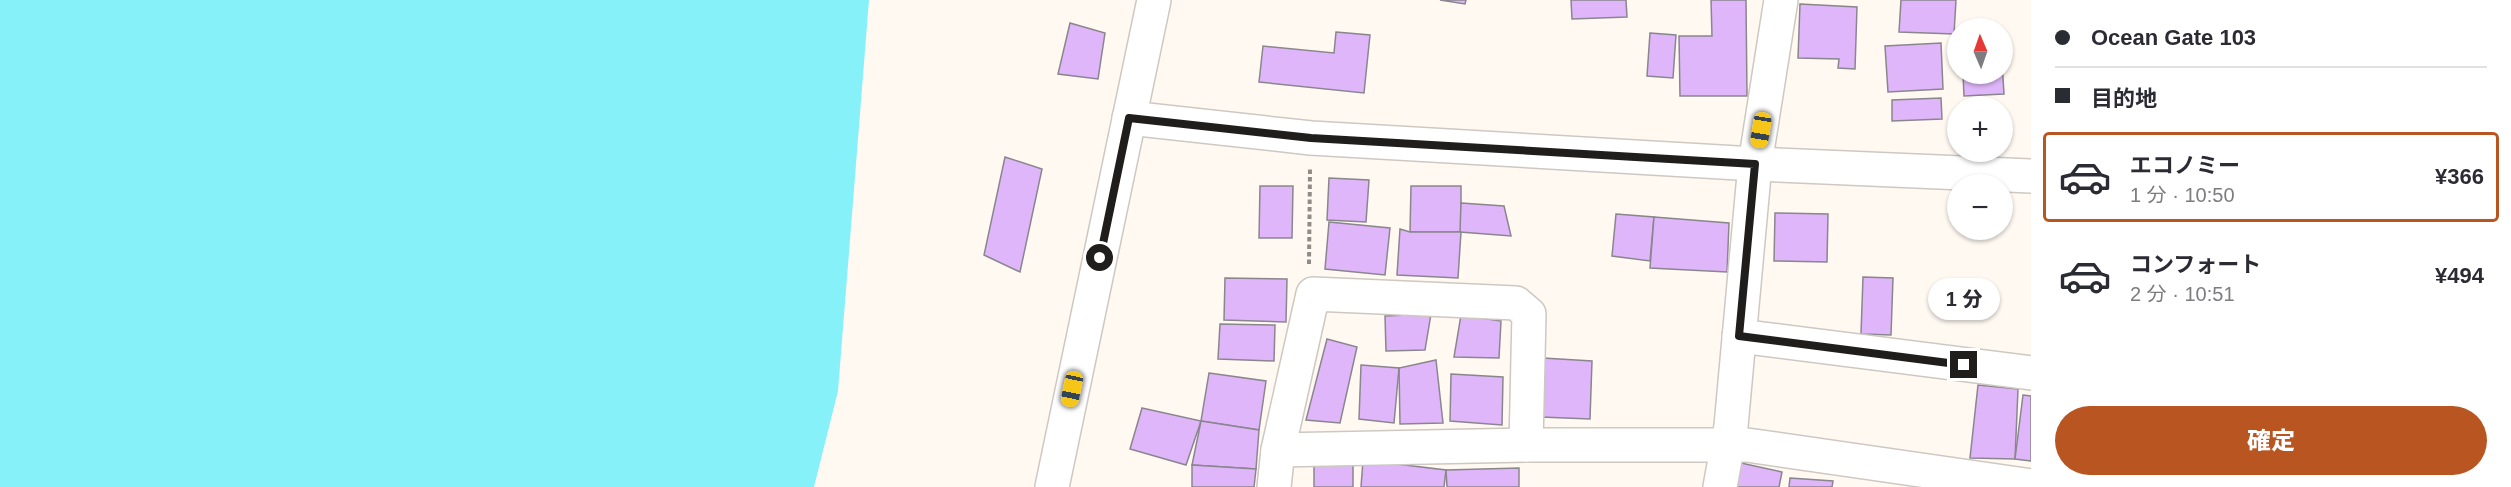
<!DOCTYPE html>
<html lang="ja">
<head>
<meta charset="utf-8">
<style>
	body { margin:0; font-family:Arial,"Noto Sans JP",sans-serif; background:#f7f7f7; color:#2b2b33; height:100vh; display:flex; flex-direction:column; font-size:22px; white-space:nowrap }
	* { box-sizing:border-box; margin:0 }
	p { font-size:20px; color:#7c7c81 }
	.icon { flex:none; width:33px; height:33px; fill:none; stroke:currentColor; stroke-width:2; stroke-linecap:round; stroke-linejoin:round }
	.map { position:relative; flex:1; overflow:hidden }
	.details { display:flex; flex-direction:column; background:#fff; width:480px }
	.details>* { flex:none }
	.hud { display:grid; align-content:center; height:132px; padding:0 24px; background:#fff }
	.needle { width:39px; rotate:358deg }
	.tools { position:absolute; left:1947px; top:18px; display:grid; gap:12px }
	.tools a { display:grid; place-items:center; width:66px; height:66px; border-radius:50%; background:#fff; box-shadow:0 2px 4px #0004; font-size:30px }
	.end { position:absolute; width:27px; height:27px; margin:-14px; border:8px solid #201e1c; background:#fff; box-shadow:0 0 0 3px #fff }
	.from { border-radius:50% }
	.bubble { position:absolute; height:42px; border-radius:21px; background:#fff; box-shadow:0 2px 4px #0004; font-size:20px; font-weight:800; line-height:42px; text-align:center }
	.car { position:absolute; width:18px; height:36px; margin:-18px -9px; border-radius:8px; box-shadow:0 0 4px 2px #0007; background:linear-gradient(#f5c518 24%,#345 0 40%,#f5c518 0 76%,#345 0 86%,#f5c518 0) }
	.hud b { display:flex; align-items:center; gap:21px; height:57px; font-size:22px }
	.hud b+b { border-top:2px solid #e1e1e2 }
	.hud i { width:15px; height:15px; background:#2b2b33 }
	ul { padding:0; list-style:none }
	li { display:flex; align-items:center; gap:18px; height:90px; margin:0 12px 9px; padding:0 12px; border:3px solid transparent; border-radius:6px }
	li div { flex:1 }
	li b { display:block; font-size:22px }
	li em { font-style:normal; font-weight:800 }
	li.selected { border-color:#b95520 }
	li>.icon { width:54px; height:54px; stroke-width:1.5 }
	.cta { display:flex; gap:12px; margin-top:auto; padding:12px 24px }
	.cta a { flex:1; height:69px; border-radius:36px; background:#b95520; color:#fff; font-size:24px; font-weight:800; line-height:69px; text-align:center }
	main { display:flex; flex:1; min-height:0 }
	.map>svg:first-child { display:block }
	.water { fill:#86f1f9 }
	.building { fill:#deb6f9; stroke:#8a868d; stroke-width:1.5 }
	.lines { fill:none; stroke-linecap:round; stroke-linejoin:round }
	.minor-casing { stroke:#cec8c2; stroke-width:36 }
	.path { stroke:#8f8b87; stroke-width:4; stroke-dasharray:4.5 3; stroke-linecap:butt }
	.minor { stroke:#fff; stroke-width:33 }
	.route { stroke:#201e1c; stroke-width:8 }
</style>
</head>
<body>
<main>
<div class="map">
<svg width="2031" height="487" viewBox="0 0 2031 487">
	<rect width="100%" height="100%" fill="#fff9f2"/>
	<!-- water -->
	<path class="water" d="M0 0H869L838 391 814 487H0Z"/>
	<!-- building -->
	<g class="building">
		<path d="M1440 0H1466L1465 4Z"/>
		<path d="M1571 0H1626L1627 17 1572 19Z"/>
		<path d="M1711 0H1746L1747 96H1680L1679 36H1712Z"/>
		<path d="M1901 0H1956L1954 34 1899 32Z"/>
		<path d="M1800 4 1857 7 1855 69 1838 68 1839 59 1798 58Z"/>
		<path d="M1070 23 1105 33 1098 79 1058 74Z"/>
		<path d="M1336 32 1370 35 1364 93 1259 82 1263 46 1334 53Z"/>
		<path d="M1650 33 1676 35 1673 78 1647 76Z"/>
		<path d="M1941 43 1943 89 1888 92 1885 46Z"/>
		<path d="M2002 62 2004 94 1964 96 1963 74H2002Z"/>
		<path d="M1941 98 1942 119 1892 121V100Z"/>
		<path d="M1005 157 1042 169 1020 272 984 255Z"/>
		<path d="M1329 178 1369 180 1366 222 1327 220Z"/>
		<path d="M1260 186H1293L1292 238H1259Z"/>
		<path d="M1411 186H1461V232H1410Z"/>
		<path d="M1461 203 1504 206 1511 236 1460 232Z"/>
		<path d="M1775 213 1828 214 1827 262 1774 261Z"/>
		<path d="M1616 214 1654 217 1650 261 1612 256Z"/>
		<path d="M1654 217 1729 223 1727 272 1650 268Z"/>
		<path d="M1329 222 1390 228 1385 275 1325 269Z"/>
		<path d="M1400 229 1410 232H1461L1458 278 1397 275Z"/>
		<path d="M1863 277 1893 278 1891 335 1861 334Z"/>
		<path d="M1225 278 1287 279 1286 322 1224 320Z"/>
		<path d="M1431 314 1425 350 1386 351 1385 316Z"/>
		<path d="M1461 315 1501 321 1499 358 1454 357Z"/>
		<path d="M1220 324 1275 325 1274 361 1218 359Z"/>
		<path d="M1327 339 1357 347 1340 423 1306 420Z"/>
		<path d="M1543 358 1592 361 1590 419 1541 417Z"/>
		<path d="M1436 360 1443 423 1400 424 1399 368Z"/>
		<path d="M1361 365 1399 368 1394 423 1359 419Z"/>
		<path d="M1209 373 1266 381 1259 430 1201 421Z"/>
		<path d="M1451 374 1503 377 1502 425 1450 421Z"/>
		<path d="M1978 385 2018 389 2015 459 1970 458Z"/>
		<path d="M2023 395 2031 396V461L2015 459Z"/>
		<path d="M1142 408 1201 421 1186 465 1130 449Z"/>
		<path d="M1201 421 1259 430 1256 469 1192 465Z"/>
		<path d="M1363 460 1446 470 1444 487H1361Z"/>
		<rect x="1314" y="463" width="39" height="24"/>
		<path d="M1741 463 1782 472 1779 487H1736Z"/>
		<path d="M1192 465 1256 469 1254 487H1192Z"/>
		<path d="M1519 468V487H1447L1446 470Z"/>
		<path d="M1790 478 1833 481 1832 487H1789Z"/>
	</g>
	<g class="lines">
		<defs>
			<g id="minor">
				<path d="M1129 118 1311 138 1755 164 2031 176"/>
				<path d="M1739 336 2031 373"/>
				<path d="M1278 450 1313 294 1516 303 1529 314 1526 445"/>
				<path d="M1052 487 1154 0"/>
				<path d="M1274 487 1278 450 1526 445H1747L2031 486"/>
				<path d="M1720 487 1731 426 1755 164 1781 0"/>
			</g>
		</defs>
		<!-- minor casing -->
		<use href="#minor" class="minor-casing"/>
		<!-- path -->
		<path class="path" d="M1309 264 1310 169"/>
		<!-- minor -->
		<use href="#minor" class="minor"/>
	</g>
	<g class="lines">
		<!-- route -->
		<path class="route" d="M1100 258 1129 118 1311 138 1755 164 1739 336 1964 365"/>
	</g>
</svg>
<div class="tools">
<a><svg class="needle" viewBox="-14 -14 28 28"><path d="M0-13l5 13h-10z" fill="#e53935"/><path d="M0 13l5-13h-10z" fill="#7c7c81"/></svg></a>
<a>+</a>
<a>−</a>
</div>
<i class="end from" style="left:1100px;top:258px"></i>
<i class="end" style="left:1964px;top:365px"></i>
<div class="bubble" style="left:1928px;top:278px;width:72px">1 分</div>
<i class="car" style="left:1761px;top:130px;rotate:189deg"></i>
<i class="car" style="left:1072px;top:389px;rotate:192deg"></i>
</div>
<section class="details">
<div class="hud">
<b><i class="from"></i>Ocean Gate 103</b>
<b><i></i>目的地</b>
</div>
<ul>
<li class="selected"><svg class="icon" aria-label="car" viewBox="0 0 24 24"><path d="M5 17H2v-5l4-1 3-4h7l3 4 3 1v5h-3M9 17h6M6 11h13"/><circle cx="7" cy="17" r="2"/><circle cx="17" cy="17" r="2"/></svg><div><b>エコノミー</b><p>1 分 · 10:50</p></div><em>¥366</em></li>
<li><svg class="icon" aria-label="car" viewBox="0 0 24 24"><path d="M5 17H2v-5l4-1 3-4h7l3 4 3 1v5h-3M9 17h6M6 11h13"/><circle cx="7" cy="17" r="2"/><circle cx="17" cy="17" r="2"/></svg><div><b>コンフォート</b><p>2 分 · 10:51</p></div><em>¥494</em></li>
</ul>
<div class="cta"><a>確定</a></div>
</section>
</main>
</body>
</html>
